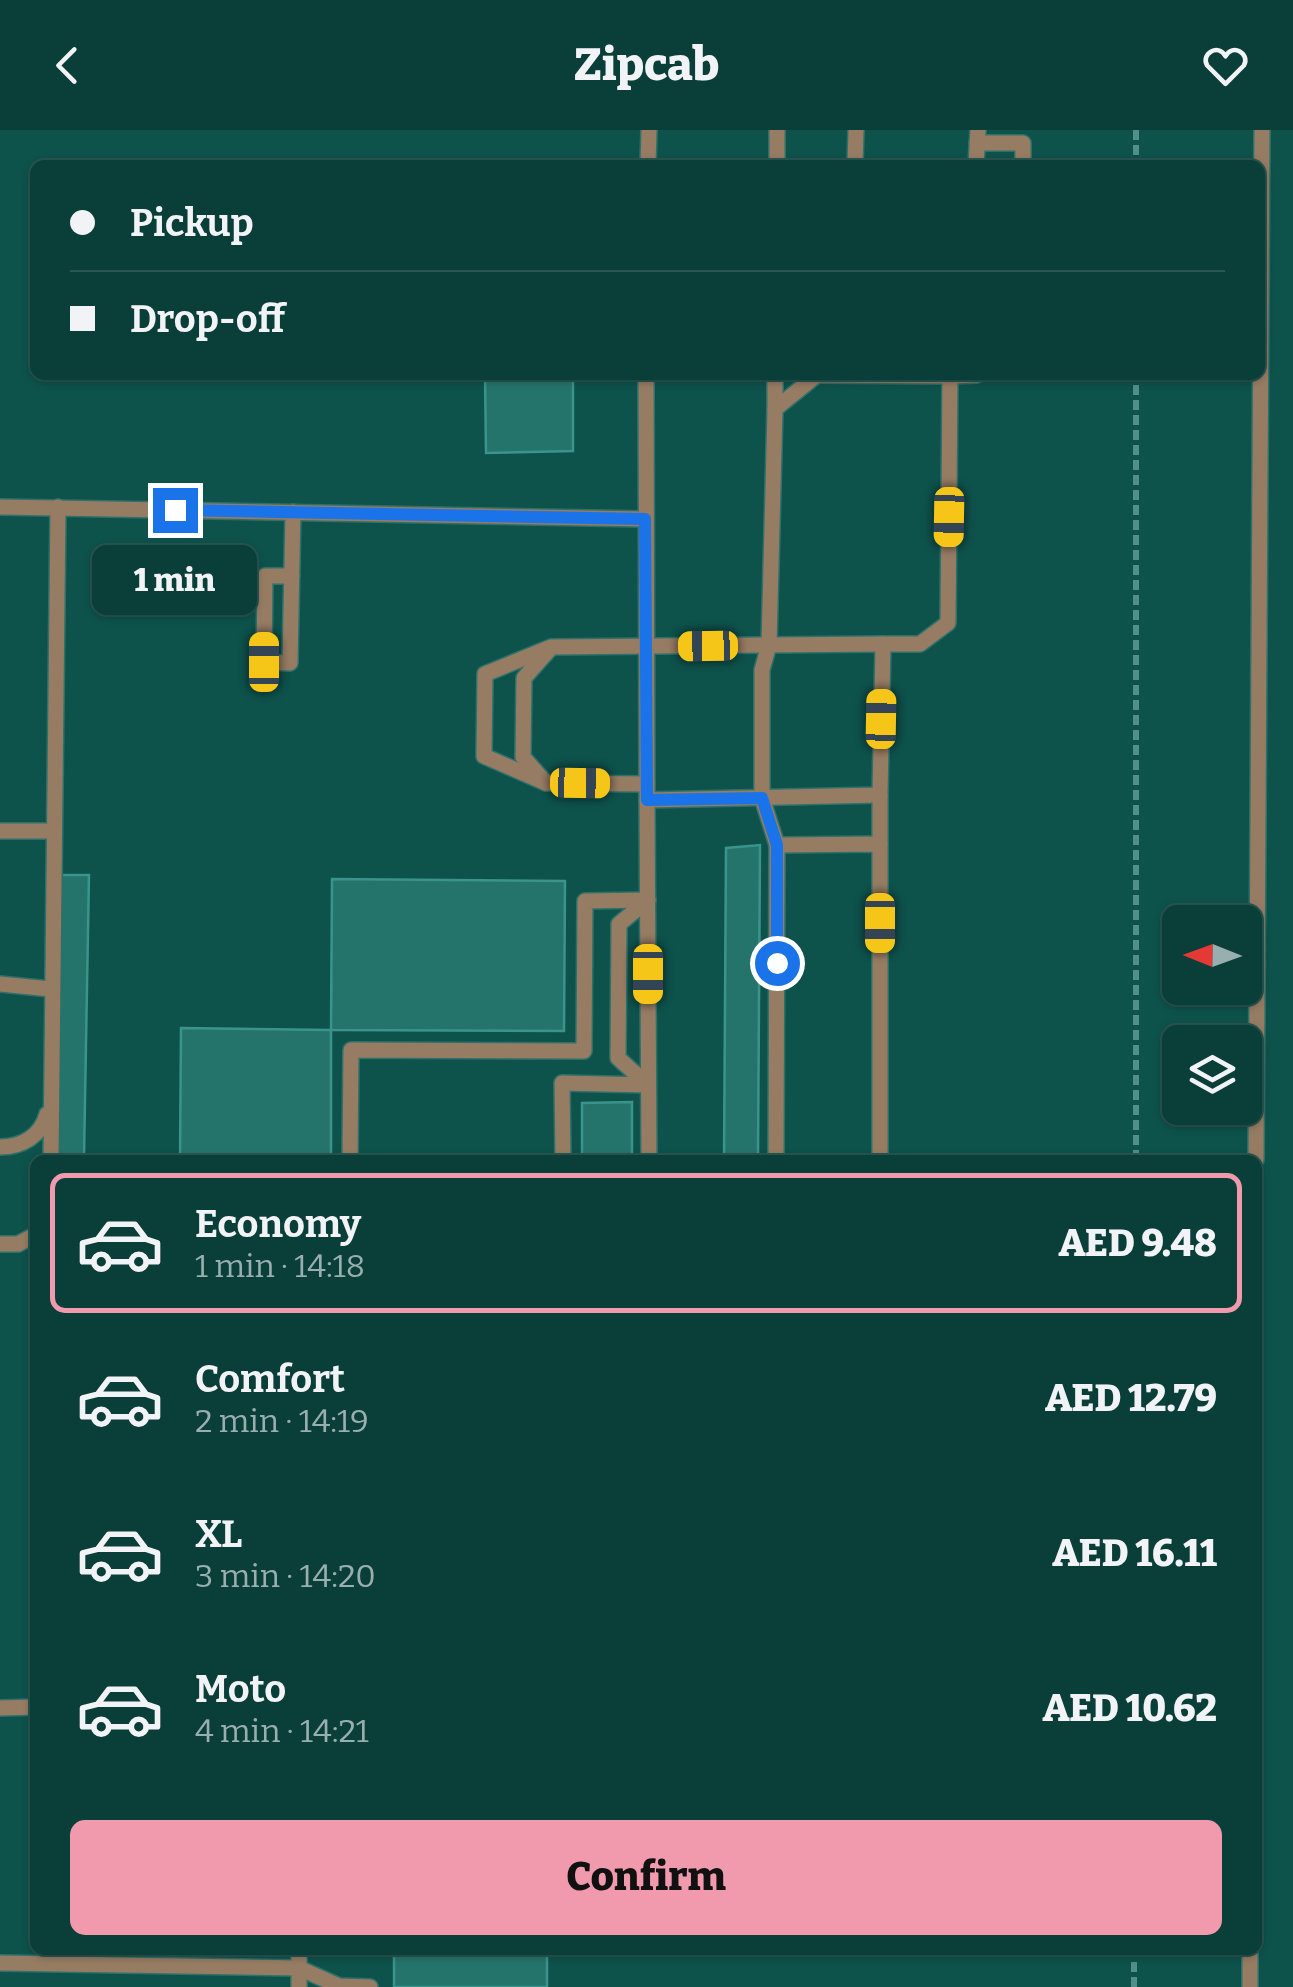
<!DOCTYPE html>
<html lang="en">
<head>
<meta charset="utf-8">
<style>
	body { margin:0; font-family:Bitter,serif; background:#134541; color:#f1f3f6; height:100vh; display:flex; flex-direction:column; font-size:38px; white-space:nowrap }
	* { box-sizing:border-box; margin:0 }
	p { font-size:32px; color:#99aeae }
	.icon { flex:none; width:55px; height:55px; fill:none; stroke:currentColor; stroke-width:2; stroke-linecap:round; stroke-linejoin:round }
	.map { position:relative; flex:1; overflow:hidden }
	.side { position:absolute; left:30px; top:1025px; width:1232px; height:800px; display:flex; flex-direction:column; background:#0a3e39; border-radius:15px; box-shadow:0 2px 8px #0004,0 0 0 2px #2a5753 }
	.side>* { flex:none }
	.top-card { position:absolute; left:30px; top:30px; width:1235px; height:220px; border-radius:15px; box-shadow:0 2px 8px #0004,0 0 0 2px #2a5753; display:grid; align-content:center; height:220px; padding:0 40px; background:#0a3e39 }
	.needle { width:65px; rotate:271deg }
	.fabs { position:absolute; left:1162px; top:775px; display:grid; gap:20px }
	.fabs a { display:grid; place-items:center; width:100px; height:100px; border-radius:15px; background:#0a3e39; box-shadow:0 2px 8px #0004,0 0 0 2px #2a5753; font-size:50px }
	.end { position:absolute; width:45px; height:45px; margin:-22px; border:12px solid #1a73e8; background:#fff; box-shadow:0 0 0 5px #fff }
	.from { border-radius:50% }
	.bubble { position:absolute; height:70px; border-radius:15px; background:#0a3e39; box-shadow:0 2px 8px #0004,0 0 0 2px #2a5753; font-size:32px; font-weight:800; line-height:70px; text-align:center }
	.car { position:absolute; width:30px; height:60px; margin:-30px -15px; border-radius:12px; box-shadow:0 0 8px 2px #0007; background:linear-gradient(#f5c518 24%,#345 0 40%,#f5c518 0 76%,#345 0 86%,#f5c518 0) }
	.top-card b { display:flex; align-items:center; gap:35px; height:95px; font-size:38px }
	.top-card b+b { border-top:2px solid #2a5753 }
	.top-card i { width:25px; height:25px; background:#f1f3f6 }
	ul { padding:18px 0 0; list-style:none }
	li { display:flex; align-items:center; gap:30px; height:140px; margin:0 20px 15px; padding:0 20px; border:5px solid transparent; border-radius:15px }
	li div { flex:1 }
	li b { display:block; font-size:38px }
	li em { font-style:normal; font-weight:800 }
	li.active { border-color:#f29aad }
	li>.icon { width:90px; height:90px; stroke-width:1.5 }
	.button { display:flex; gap:20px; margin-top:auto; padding:20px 40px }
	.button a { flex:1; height:115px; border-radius:15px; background:#f29aad; color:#111; font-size:40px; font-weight:800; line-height:115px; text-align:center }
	header { display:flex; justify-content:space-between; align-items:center; height:130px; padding:0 40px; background:#0a3e39; font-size:45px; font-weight:800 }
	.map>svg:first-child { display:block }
	.building { fill:#25746c; stroke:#3a948b; stroke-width:2.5 }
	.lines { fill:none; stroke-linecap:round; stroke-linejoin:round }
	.service-casing { stroke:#2f706a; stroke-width:18 }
	.path { stroke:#528f89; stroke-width:6; stroke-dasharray:10 5; stroke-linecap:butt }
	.service { stroke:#967c63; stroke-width:15 }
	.route { stroke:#1a73e8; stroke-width:12 }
</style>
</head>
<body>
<header><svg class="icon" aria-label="back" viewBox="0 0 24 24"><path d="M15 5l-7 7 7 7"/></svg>Zipcab<svg class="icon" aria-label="heart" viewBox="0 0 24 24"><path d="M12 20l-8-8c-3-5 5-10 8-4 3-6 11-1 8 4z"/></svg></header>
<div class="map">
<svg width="1293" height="1857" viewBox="0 0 1293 1857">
	<rect width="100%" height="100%" fill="#0e524c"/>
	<!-- building -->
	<g class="building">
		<path d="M485 245H573V321L486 323Z"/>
		<path d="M760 715 758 1030H724L726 718Z"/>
		<path d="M52 745H89L84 1027 51 1028Z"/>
		<path d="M332 749 565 751 564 901 331 900Z"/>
		<path d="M181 898 331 900V1030H180Z"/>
		<path d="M632 972V1030H582V973Z"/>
		<rect x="394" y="1820" width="153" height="37"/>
	</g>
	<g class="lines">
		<defs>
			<g id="service">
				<path d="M977 13H1023V35"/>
				<path d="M648 35 649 0"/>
				<path d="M777 35V0"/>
				<path d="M855 35 856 0"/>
				<path d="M976 35 978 0"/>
				<path d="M646 245 647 670 880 665 883 514H920L948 493 950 246 977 245"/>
				<path d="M817 245 950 246"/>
				<path d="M775 279V245"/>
				<path d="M0 377 645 389"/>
				<path d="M292 446H265L264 532 290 533 293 382"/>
				<path d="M549 520 524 548 523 627 546 653 647 654"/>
				<path d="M546 653 484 626 485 544 551 517 883 514"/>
				<path d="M647 670 649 1030"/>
				<path d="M0 701H54"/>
				<path d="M880 714V665"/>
				<path d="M777 715 880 714V1030"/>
				<path d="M648 770 619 794 618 928 648 955"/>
				<path d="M0 854 50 859"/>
				<path d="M0 1017C22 1017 41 1006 47 984"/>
				<path d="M51 1030 58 377"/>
				<path d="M350 1030 351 920 584 921 585 771 648 770"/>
				<path d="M563 1030 562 953 648 955"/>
				<path d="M776 1030 777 715 762 668V540L769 515 775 279 817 245"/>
				<path d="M1256 1030 1262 0"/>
				<path d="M0 1114H18L35 1105"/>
				<path d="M0 1578 35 1577"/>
				<path d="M299 1820V1838L339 1856 370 1857"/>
				<path d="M0 1833 299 1838V1857"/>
				<path d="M1250 1857V1820"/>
			</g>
		</defs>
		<!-- service casing -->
		<use href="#service" class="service-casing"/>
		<!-- path -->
		<g class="path">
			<path d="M1136 0V35"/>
			<path d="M1136 1030V245"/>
			<path d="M1134 1857V1820"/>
		</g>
		<!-- service -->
		<use href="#service" class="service"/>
	</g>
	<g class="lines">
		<!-- route -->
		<path class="route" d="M175 380 645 389 647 670 762 668 777 715V833"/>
	</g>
</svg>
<div class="fabs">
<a><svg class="needle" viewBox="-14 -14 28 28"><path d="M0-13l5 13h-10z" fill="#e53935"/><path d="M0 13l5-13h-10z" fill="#99aeae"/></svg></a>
<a><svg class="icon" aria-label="layers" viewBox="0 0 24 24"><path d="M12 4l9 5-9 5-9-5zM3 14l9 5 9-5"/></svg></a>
</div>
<i class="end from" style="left:777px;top:833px"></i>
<i class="end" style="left:175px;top:380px"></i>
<div class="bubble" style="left:92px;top:415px;width:165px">1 min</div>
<i class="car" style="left:949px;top:387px;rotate:181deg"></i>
<i class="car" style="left:708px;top:516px;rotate:269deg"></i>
<i class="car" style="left:264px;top:532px;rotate:0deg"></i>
<i class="car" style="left:881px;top:589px;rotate:1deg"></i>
<i class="car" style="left:580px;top:653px;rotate:91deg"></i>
<i class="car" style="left:880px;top:793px;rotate:180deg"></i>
<i class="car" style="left:648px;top:844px;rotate:180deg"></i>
<div class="top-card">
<b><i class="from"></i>Pickup</b>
<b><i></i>Drop-off</b>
</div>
<section class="side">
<ul>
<li class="active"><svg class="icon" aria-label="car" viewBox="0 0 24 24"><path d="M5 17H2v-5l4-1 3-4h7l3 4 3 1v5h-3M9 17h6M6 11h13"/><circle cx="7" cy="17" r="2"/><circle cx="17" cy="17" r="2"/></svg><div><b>Economy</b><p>1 min · 14:18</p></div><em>AED 9.48</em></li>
<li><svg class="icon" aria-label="car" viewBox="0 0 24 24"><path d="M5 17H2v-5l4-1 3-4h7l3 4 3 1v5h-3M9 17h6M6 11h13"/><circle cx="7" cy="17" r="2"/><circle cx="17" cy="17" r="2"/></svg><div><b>Comfort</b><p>2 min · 14:19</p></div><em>AED 12.79</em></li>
<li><svg class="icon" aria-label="car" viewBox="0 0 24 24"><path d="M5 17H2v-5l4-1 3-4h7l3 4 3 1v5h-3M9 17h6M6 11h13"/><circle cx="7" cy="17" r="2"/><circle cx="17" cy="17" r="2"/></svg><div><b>XL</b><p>3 min · 14:20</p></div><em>AED 16.11</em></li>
<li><svg class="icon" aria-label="car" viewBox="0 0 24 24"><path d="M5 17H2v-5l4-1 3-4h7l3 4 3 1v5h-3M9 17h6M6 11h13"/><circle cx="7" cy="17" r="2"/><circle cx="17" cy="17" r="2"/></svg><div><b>Moto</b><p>4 min · 14:21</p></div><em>AED 10.62</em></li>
</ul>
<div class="button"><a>Confirm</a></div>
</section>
</div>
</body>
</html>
